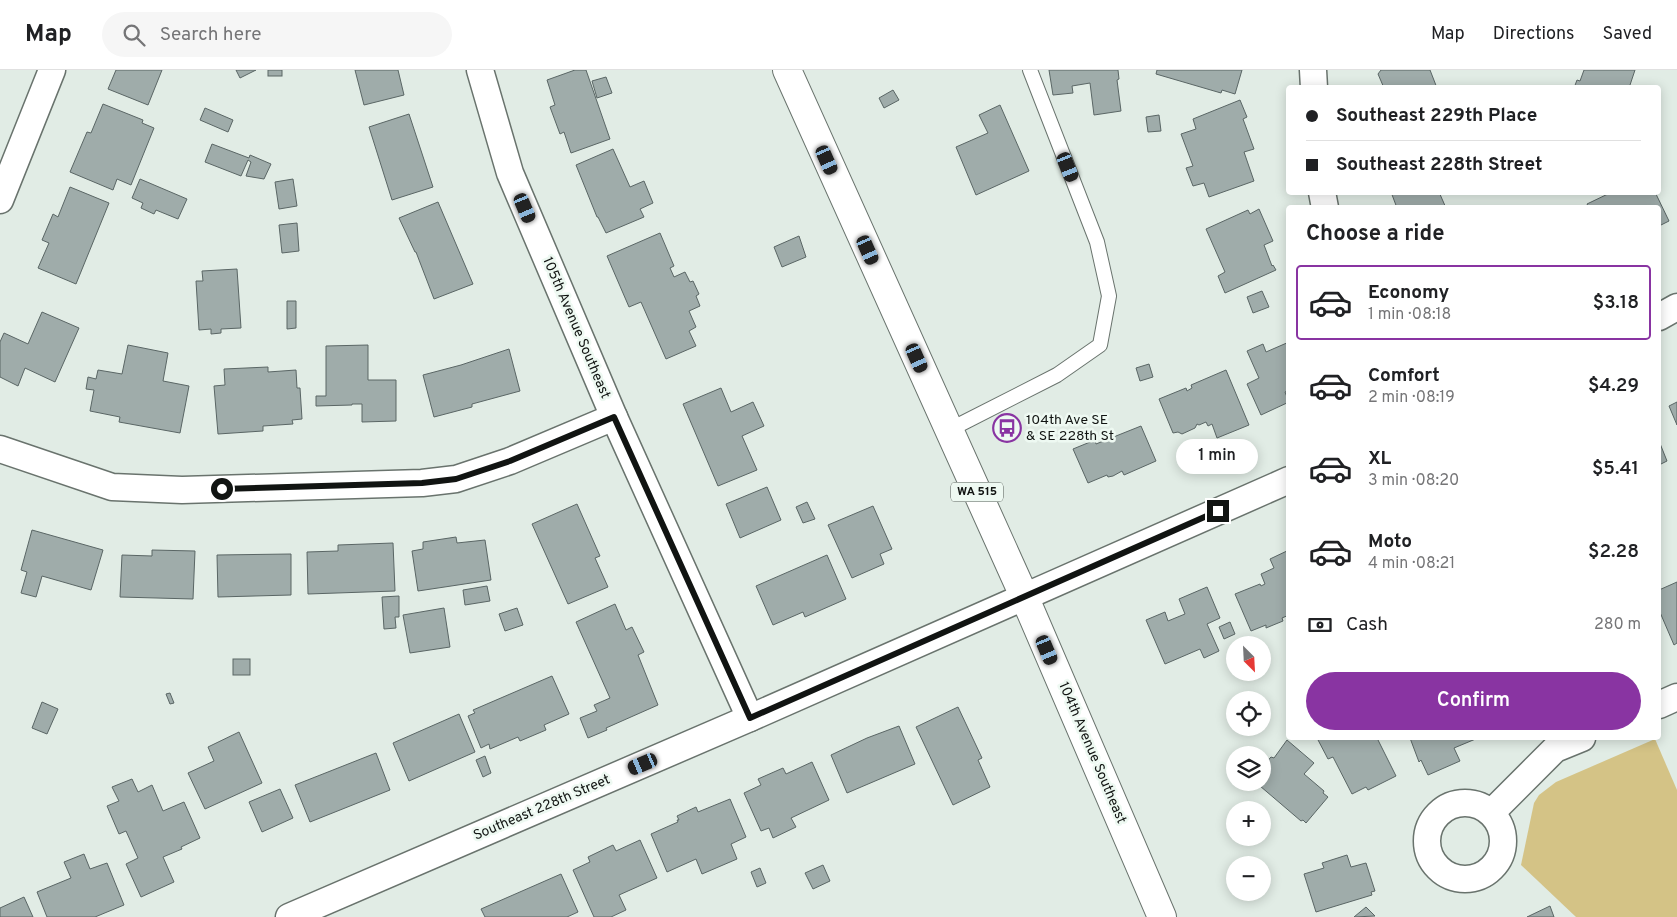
<!DOCTYPE html>
<html lang="en">
<head>
<meta charset="utf-8">
<style>
	body { margin:0; font-family:Overpass,sans-serif; background:#f6f6f6; color:#202124; height:100vh; display:flex; flex-direction:column; font-size:19px; white-space:nowrap }
	* { box-sizing:border-box; margin:0 }
	p { font-size:16px; color:#757577 }
	.icon { flex:none; width:28px; height:28px; fill:none; stroke:currentColor; stroke-width:2; stroke-linecap:round; stroke-linejoin:round }
	.map { position:relative; flex:1; overflow:hidden }
	.drawer { position:absolute; left:1286px; top:135px; width:375px; height:535px; display:flex; flex-direction:column; background:#fff; border-radius:5px; box-shadow:0 2px 12px #0003 }
	.drawer>* { flex:none }
	.hud { position:absolute; left:1286px; top:15px; width:375px; height:110px; border-radius:5px; box-shadow:0 2px 12px #0003; display:grid; align-content:center; height:110px; padding:0 20px; background:#fff }
	.needle { width:32px; rotate:156deg }
	.buttons { position:absolute; left:1226px; top:566px; display:grid; gap:10px }
	.buttons a { display:grid; place-items:center; width:45px; height:45px; border-radius:50%; background:#fff; box-shadow:0 2px 12px #0003; font-size:25px }
	.end { position:absolute; width:22px; height:22px; margin:-11px; border:6px solid #111412; background:#fff; box-shadow:0 0 0 2px #fff }
	.from { border-radius:50% }
	.bubble { position:absolute; height:35px; border-radius:18px; background:#fff; box-shadow:0 2px 12px #0003; font-size:16px; font-weight:600; line-height:35px; text-align:center }
	.car { position:absolute; width:15px; height:30px; margin:-15px -8px; border-radius:6px; box-shadow:0 0 4px 1px #0007; background:linear-gradient(#222 24%,#8ab4d8 0 40%,#222 0 76%,#8ab4d8 0 86%,#222 0) }
	.hud b { display:flex; align-items:center; gap:18px; height:48px; font-size:19px }
	.hud b+b { border-top:1px solid #e0e0e0 }
	.hud i { width:12px; height:12px; background:#202124 }
	ul { padding:0; list-style:none }
	li { display:flex; align-items:center; gap:15px; height:75px; margin:0 10px 8px; padding:0 10px; border:2px solid transparent; border-radius:5px }
	li div { flex:1 }
	li b { display:block; font-size:19px }
	li em { font-style:normal; font-weight:600 }
	li.selected { border-color:#8934a2 }
	li>.icon { width:45px; height:45px; stroke-width:1.5 }
	h2 { padding:0 20px; font-size:22px; line-height:60px }
	.pay { display:flex; align-items:center; gap:12px; height:55px; padding:0 20px; font-size:19px }
	.pay p { margin-inline-start:auto }
	.cta { display:flex; gap:10px; margin-top:auto; padding:10px 20px }
	.cta a { flex:1; height:58px; border-radius:30px; background:#8934a2; color:#fff; font-size:20px; font-weight:600; line-height:58px; text-align:center }
	header { display:flex; align-items:center; gap:30px; box-sizing:border-box; height:70px; padding:0 25px; background:#fff; border-bottom:1px solid #e0e0e0 }
	header strong { font-size:24px }
	nav { display:flex; gap:28px; margin-inline-start:auto; font-size:18px }
	.search { width:350px; height:45px; background:#f6f6f6; display:flex; align-items:center; gap:12px; box-sizing:border-box; padding:0 18px; border-radius:28px; color:#757577; font-size:19px }
	.map>svg:first-child { display:block }
	.green { fill:#d4c386 }
	.building { fill:#9facaa; stroke:#5a6665 }
	.lines { fill:none; stroke-linecap:round; stroke-linejoin:round }
	.lane-casing { stroke:#69736d; stroke-width:16 }
	.street-casing { stroke:#69736d; stroke-width:29 }
	.primary-casing { stroke:#69736d; stroke-width:30 }
	.lane { stroke:#fff; stroke-width:14 }
	.street { stroke:#fff; stroke-width:26 }
	.primary { stroke:#fff; stroke-width:28 }
	.route { stroke:#111412; stroke-width:6 }
	.labels { text-anchor:middle; dominant-baseline:central; stroke-width:5; stroke-linejoin:round; paint-order:stroke }
	.shield { fill:#eef9f2; stroke:#535955; stroke-width:1 }
	.shield-label { font-size:12px; font-weight:bold; fill:#111412 }
	.street-label { font-size:14px; fill:#111412; stroke:#eef9f2 }
	.poi-label { font-size:14px; fill:#111412; stroke:#eef9f2; text-anchor:start }
</style>
</head>
<body>
<header>
<strong>Map</strong>
<div class="search"><svg class="icon" aria-label="search" viewBox="0 0 24 24"><circle cx="10" cy="10" r="6"/><path d="M15 15l6 6"/></svg>Search here</div>
<nav><a>Map</a><a>Directions</a><a>Saved</a></nav>
</header>
<div class="map">
<svg width="1677" height="847" viewBox="0 0 1677 847">
	<rect width="100%" height="100%" fill="#e1ece5"/>
	<!-- green -->
	<path class="green" d="M1655 669 1677 720V847H1576L1521 795 1534 733 1539 725 1556 712Z"/>
	<!-- building -->
	<g class="building">
		<path d="M116 0H162L148 35 108 19Z"/>
		<path d="M236 0H256L240 8Z"/>
		<rect x="268" y="0" width="14" height="6"/>
		<path d="M355 0H398L404 25 364 35Z"/>
		<path d="M575 0H586L610 69 571 83 564 62 560 64 550 37 555 35 547 10Z"/>
		<path d="M1049 0H1118L1119 9 1117 10 1121 41 1094 45 1090 13 1072 16 1073 23 1053 25Z"/>
		<path d="M1157 0H1242L1235 24 1222 20 1221 23 1156 4Z"/>
		<path d="M1381 0H1430L1437 18H1384L1378 4Z"/>
		<path d="M1584 0H1635L1629 18H1574L1577 10 1580 11Z"/>
		<path d="M606 7 612 23 597 28 592 11Z"/>
		<path d="M893 20 899 30 884 38 879 28Z"/>
		<path d="M1240 30 1247 47 1243 49 1254 79 1244 82 1254 111 1209 127 1204 113 1193 116 1186 98 1193 96 1181 64 1196 59 1193 49Z"/>
		<path d="M103 34 143 50 142 53 154 58 131 115 117 109 113 120 70 102 87 62 91 63Z"/>
		<path d="M1000 35 1029 101 976 125 956 77 988 63 979 45Z"/>
		<path d="M205 38 233 50 228 62 200 50Z"/>
		<path d="M409 44 433 117 392 130 369 57Z"/>
		<path d="M1159 45 1161 61 1148 62 1146 47Z"/>
		<path d="M212 74 249 88 250 85 271 94 264 109 246 106 251 92 248 90 241 106 205 92Z"/>
		<path d="M613 79 630 117 644 111 653 133 640 139 644 147 606 163 598 147H597L576 95Z"/>
		<path d="M140 109 187 129 178 149 156 140 154 144 141 138 143 133 132 128Z"/>
		<path d="M293 109 297 136 279 139 275 112Z"/>
		<path d="M70 117 109 133 76 214 38 198 49 173 42 170 53 144 58 147Z"/>
		<path d="M1391 122H1439L1446 138H1397Z"/>
		<path d="M1612 122H1655L1669 151 1659 156V138H1589L1587 134Z"/>
		<path d="M438 132 473 214 434 229 416 182H415L399 148Z"/>
		<path d="M1259 139 1273 171 1264 175 1272 196 1273 195 1276 200 1225 223 1218 206 1225 202 1206 159 1248 140 1250 144Z"/>
		<path d="M297 153 299 181 282 183 279 155Z"/>
		<path d="M660 163 674 196 670 198 674 207 685 202 690 212 693 211 699 224 696 226 700 236 689 241 696 257 689 261 696 276 666 289 641 232 629 237 607 186Z"/>
		<path d="M799 166 806 187 782 197 774 177Z"/>
		<path d="M237 199 241 258 221 259V263L211 264V259L199 260 196 211H203L202 201Z"/>
		<path d="M1262 221 1269 237 1253 243 1247 227Z"/>
		<path d="M287 231H296V258L287 259Z"/>
		<path d="M42 242 79 258 55 312 25 298 18 316 0 307V272L4 263 28 274Z"/>
		<path d="M1289 272V320L1285 322 1289 332 1261 345 1247 314 1259 308 1247 281 1263 274 1266 282Z"/>
		<path d="M128 275 168 283 163 311 189 316 180 363 119 352 120 347 90 341 94 320 86 319 88 307 96 309 98 300 122 304Z"/>
		<path d="M368 275V310H396V351L362 352V334H352V335L316 336V326H326V276Z"/>
		<path d="M509 279 520 321 472 334V337L434 347 423 305 461 295Z"/>
		<path d="M1149 294 1153 307 1140 311 1136 298Z"/>
		<path d="M268 297V302L296 300 297 318H300L302 349 292 350 293 354 263 356V361L218 364 214 316 225 315 224 299Z"/>
		<path d="M1226 300 1249 355 1217 368 1212 354 1208 356 1206 352 1199 355 1197 354 1195 358 1182 364 1178 362 1173 363 1159 329 1186 318 1187 321 1192 318 1191 315Z"/>
		<path d="M721 318 731 342 753 332 764 356 742 366 757 400 718 416 683 334Z"/>
		<path d="M1677 332V355L1669 336Z"/>
		<path d="M1141 356 1156 391 1124 405 1122 401 1113 406 1108 407 1107 405 1088 413 1073 379 1095 370 1096 374Z"/>
		<path d="M1659 371 1667 391 1659 395Z"/>
		<path d="M767 417 781 450 740 468 726 434Z"/>
		<path d="M807 432 815 449 803 453 796 437Z"/>
		<path d="M577 434 600 486 595 488 608 517 568 534 532 454Z"/>
		<path d="M873 436 892 479 880 484 884 494 852 508 828 455Z"/>
		<path d="M32 460 103 480 91 520 42 506 36 527 21 523 27 502 21 500Z"/>
		<path d="M456 467 457 473 485 470 491 510 418 521 412 481 423 479V472Z"/>
		<path d="M393 473 395 521 308 524 307 482 338 481V475Z"/>
		<path d="M152 480 195 481 193 529 120 527 122 485 152 486Z"/>
		<path d="M1289 480V545L1282 548 1283 551 1266 558V555L1251 561 1235 524 1260 514 1261 516 1265 514 1261 504 1274 498 1270 489Z"/>
		<path d="M291 484V525L218 527 217 485Z"/>
		<path d="M827 485 846 529 805 547 803 542 773 555 756 516Z"/>
		<path d="M1677 512V573L1674 575 1659 540V520Z"/>
		<path d="M487 516 490 531 465 535 463 520Z"/>
		<path d="M1207 517 1220 548 1207 554 1219 581 1204 588 1200 579 1165 594 1146 550 1165 542 1168 551 1185 544 1179 529Z"/>
		<path d="M399 526V547H395L396 558 384 559 382 527Z"/>
		<path d="M615 534 626 560 632 557 644 582 638 585 658 635 606 658 607 660 588 668 580 648 597 641 594 635 610 628 576 552Z"/>
		<path d="M444 538 450 577 410 583 403 545Z"/>
		<path d="M517 538 523 555 505 561 499 544Z"/>
		<path d="M1230 552 1235 564 1224 569 1219 557Z"/>
		<rect x="233" y="589" width="17" height="16"/>
		<path d="M552 606 569 644 544 655 546 660 520 671 518 667 490 679 489 674 481 678 468 646 475 643 473 640Z"/>
		<path d="M170 623 174 633 170 634 166 624Z"/>
		<path d="M42 632 58 639 47 664 32 658Z"/>
		<path d="M958 637 982 688 978 690 990 717 953 735 916 657Z"/>
		<path d="M459 644 475 682 409 711 393 673Z"/>
		<path d="M899 656 915 694 847 723 831 685 867 668Z"/>
		<path d="M239 662 262 713 205 739 188 703 214 691 208 677Z"/>
		<path d="M1317 668H1377L1396 706 1368 720 1366 717 1352 724 1333 687 1328 689Z"/>
		<path d="M1410 668H1478L1454 678 1460 691 1428 705 1421 690 1419 692Z"/>
		<path d="M1287 670 1314 693 1304 704 1324 721 1323 723 1328 727 1306 753 1303 750 1301 751 1260 716 1266 710 1262 707V697L1271 687 1274 688Z"/>
		<path d="M376 683 390 720 310 752 295 715Z"/>
		<path d="M485 686 491 703 483 707 476 690Z"/>
		<path d="M812 692 829 730 791 748 796 757 773 768 769 758 761 761 744 723 761 715 758 709 783 698 786 704Z"/>
		<path d="M132 709 138 722 152 715 163 741 184 732 200 768 181 777 182 779 163 787 174 812 141 827 126 794 138 788 126 761 119 764 107 736 119 731 112 717Z"/>
		<path d="M280 719 293 748 262 762 249 732Z"/>
		<path d="M730 729 746 767 731 774 737 789 702 804 696 789 667 802 651 764 678 752 677 750H679L677 746 696 737 698 742Z"/>
		<path d="M640 770 657 808 619 825 626 840 611 847H594L573 800 590 792 588 787 613 775 616 781Z"/>
		<path d="M84 784 90 799 107 793 124 835 95 847H47L37 822 71 808 64 792Z"/>
		<path d="M1347 785 1351 797 1366 793 1375 821 1371 822 1372 825 1316 842 1304 804 1324 798 1322 793Z"/>
		<path d="M823 795 830 811 813 819 805 803Z"/>
		<path d="M760 798 766 813 757 817 751 802Z"/>
		<path d="M561 804 578 842 567 847H485L481 839Z"/>
		<path d="M24 827 33 847H0V838Z"/>
		<path d="M1550 836 1554 847H1527Z"/>
		<path d="M1366 837 1375 846 1354 847Z"/>
	</g>
	<g class="lines">
		<defs>
			<path id="lane" d="M949 360 1057 305 1100 275 1109 226 1097 172 1030 0"/>
			<g id="street">
				<path d="M480 0 510 103 614 347 750 648"/>
				<path d="M1313 0 1314 18"/>
				<path d="M1322 122 1325 138"/>
				<path d="M0 130 52 0"/>
				<path d="M1659 247 1677 237"/>
				<path d="M0 379 112 417 182 420 422 413 456 409 510 391 614 347"/>
				<path d="M1659 635 1677 627"/>
				<circle cx="1465" cy="771" r="38"/>
				<path d="M1492 742 1555 679 1582 668"/>
				<path d="M289 847 750 648 1289 410"/>
			</g>
			<path id="primary" d="M787 0 1024 526 1162 847"/>
		</defs>
		<!-- lane casing -->
		<use href="#lane" class="lane-casing"/>
		<!-- street casing -->
		<use href="#street" class="street-casing"/>
		<!-- primary casing -->
		<use href="#primary" class="primary-casing"/>
		<!-- lane -->
		<use href="#lane" class="lane"/>
		<!-- street -->
		<use href="#street" class="street"/>
		<!-- primary -->
		<use href="#primary" class="primary"/>
	</g>
	<g class="lines">
		<!-- route -->
		<path class="route" d="M222 419 422 413 456 409 510 391 614 347 750 648 1218 441"/>
	</g>
	<!-- icons -->
	<defs>
		<symbol id="bus-ring" viewBox="-11 -11 22 22"><circle r="9.5" fill="#eef9f2" stroke="#8934a2" stroke-width="1.5"/><path d="M-5-6H5V4H4V6H2V4H-2V6H-4V4H-5ZM-3.5-4V0h7V-4ZM-3.5 1.2v1.5H-2V1.2ZM2 1.2v1.5H3.5V1.2Z" fill="#8934a2"/></symbol>
	</defs>
	<g fill-rule="evenodd">
		<use href="#bus-ring" x="991" y="342" width="32" height="32"/>
	</g>
	<g class="labels">
		<!-- shield labels -->
		<rect class="shield" x="951" y="412.5" width="52" height="19" rx="4"/>
		<g class="shield-label">
			<text x="977" y="422">WA 515</text>
		</g>
		<!-- street labels -->
		<g class="street-label">
			<text transform="translate(576 258) rotate(67)">105th Avenue Southeast</text>
			<text transform="translate(1092 683) rotate(67)">104th Avenue Southeast</text>
			<text transform="translate(542 738) rotate(-23)">Southeast 228th Street</text>
		</g>
		<!-- poi labels -->
		<g class="poi-label">
			<text x="1026" y="350">104th Ave SE<tspan x="1026" dy="16">&amp; SE 228th St</tspan></text>
		</g>
	</g>
</svg>
<div class="buttons">
<a><svg class="needle" viewBox="-14 -14 28 28"><path d="M0-13l5 13h-10z" fill="#e53935"/><path d="M0 13l5-13h-10z" fill="#757577"/></svg></a>
<a><svg class="icon" aria-label="locate" viewBox="0 0 24 24"><circle cx="12" cy="12" r="6"/><path d="M12 2v4M12 18v4M2 12h4M18 12h4"/></svg></a>
<a><svg class="icon" aria-label="layers" viewBox="0 0 24 24"><path d="M12 4l9 5-9 5-9-5zM3 14l9 5 9-5"/></svg></a>
<a>+</a>
<a>−</a>
</div>
<i class="end from" style="left:222px;top:419px"></i>
<i class="end" style="left:1218px;top:441px"></i>
<div class="bubble" style="left:1176px;top:369px;width:82px">1 min</div>
<i class="car" style="left:827px;top:90px;rotate:156deg"></i>
<i class="car" style="left:1068px;top:97px;rotate:158deg"></i>
<i class="car" style="left:525px;top:138px;rotate:157deg"></i>
<i class="car" style="left:868px;top:180px;rotate:156deg"></i>
<i class="car" style="left:917px;top:288px;rotate:156deg"></i>
<i class="car" style="left:1047px;top:580px;rotate:157deg"></i>
<i class="car" style="left:643px;top:694px;rotate:247deg"></i>
<div class="hud">
<b><i class="from"></i>Southeast 229th Place</b>
<b><i></i>Southeast 228th Street</b>
</div>
<section class="drawer">
<h2>Choose a ride</h2>
<ul>
<li class="selected"><svg class="icon" aria-label="car" viewBox="0 0 24 24"><path d="M5 17H2v-5l4-1 3-4h7l3 4 3 1v5h-3M9 17h6M6 11h13"/><circle cx="7" cy="17" r="2"/><circle cx="17" cy="17" r="2"/></svg><div><b>Economy</b><p>1 min · 08:18</p></div><em>$3.18</em></li>
<li><svg class="icon" aria-label="car" viewBox="0 0 24 24"><path d="M5 17H2v-5l4-1 3-4h7l3 4 3 1v5h-3M9 17h6M6 11h13"/><circle cx="7" cy="17" r="2"/><circle cx="17" cy="17" r="2"/></svg><div><b>Comfort</b><p>2 min · 08:19</p></div><em>$4.29</em></li>
<li><svg class="icon" aria-label="car" viewBox="0 0 24 24"><path d="M5 17H2v-5l4-1 3-4h7l3 4 3 1v5h-3M9 17h6M6 11h13"/><circle cx="7" cy="17" r="2"/><circle cx="17" cy="17" r="2"/></svg><div><b>XL</b><p>3 min · 08:20</p></div><em>$5.41</em></li>
<li><svg class="icon" aria-label="car" viewBox="0 0 24 24"><path d="M5 17H2v-5l4-1 3-4h7l3 4 3 1v5h-3M9 17h6M6 11h13"/><circle cx="7" cy="17" r="2"/><circle cx="17" cy="17" r="2"/></svg><div><b>Moto</b><p>4 min · 08:21</p></div><em>$2.28</em></li>
</ul>
<div class="pay"><svg class="icon" aria-label="cash" viewBox="0 0 24 24"><path d="M3 7h18v10H3z"/><circle cx="12" cy="12" r="2"/></svg>Cash<p>280 m</p></div>
<div class="cta"><a>Confirm</a></div>
</section>
</div>
</body>
</html>
